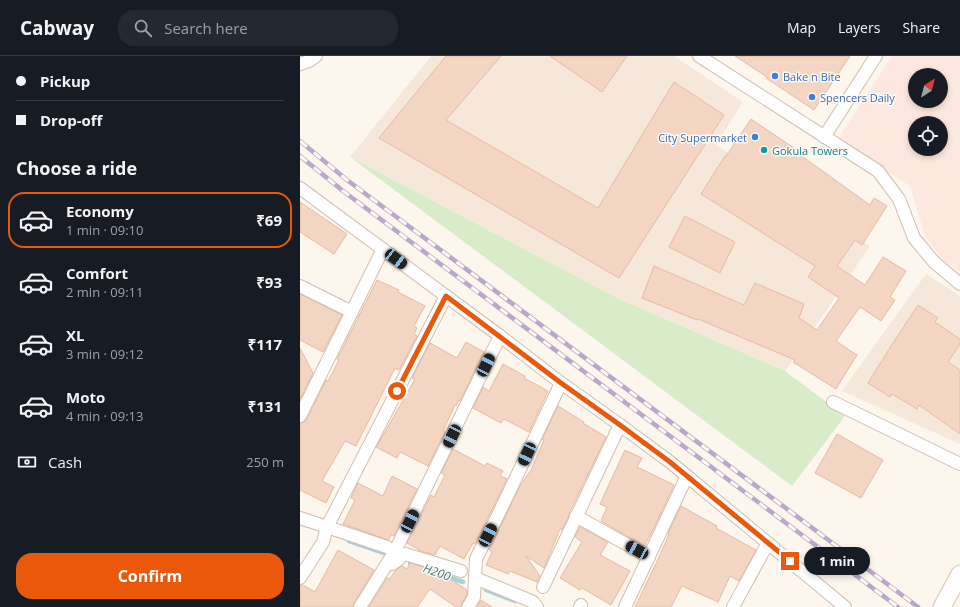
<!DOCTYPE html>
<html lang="en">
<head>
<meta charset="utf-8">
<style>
	body { margin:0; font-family:"Open Sans",sans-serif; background:#242831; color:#f1f3f6; height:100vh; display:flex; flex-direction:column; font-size:15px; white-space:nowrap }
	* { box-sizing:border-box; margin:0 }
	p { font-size:13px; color:#9ea1a6 }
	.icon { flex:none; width:22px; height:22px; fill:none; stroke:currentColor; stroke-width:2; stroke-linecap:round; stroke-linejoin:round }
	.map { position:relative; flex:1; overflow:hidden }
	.sheet { display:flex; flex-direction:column; background:#171b24; width:300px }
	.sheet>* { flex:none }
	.hud { display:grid; align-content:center; height:88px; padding:0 16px; background:#171b24 }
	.needle { width:26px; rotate:36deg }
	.buttons { position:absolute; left:608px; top:12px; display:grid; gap:8px }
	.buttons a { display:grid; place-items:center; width:40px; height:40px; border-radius:50%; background:#171b24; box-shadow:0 2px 6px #0003; font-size:20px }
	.end { position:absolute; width:18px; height:18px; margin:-9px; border:5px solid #ea580c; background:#fff; box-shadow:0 0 0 2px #fff }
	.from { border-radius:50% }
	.bubble { position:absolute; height:28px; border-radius:14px; background:#171b24; box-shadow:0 2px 6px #0003; font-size:13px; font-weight:700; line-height:28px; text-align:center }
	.car { position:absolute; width:12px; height:24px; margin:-12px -6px; border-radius:5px; box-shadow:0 0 3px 1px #0007; background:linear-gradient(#222 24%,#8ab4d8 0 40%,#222 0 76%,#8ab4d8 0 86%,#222 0) }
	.hud b { display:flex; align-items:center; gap:14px; height:38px; font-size:15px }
	.hud b+b { border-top:1px solid #363941 }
	.hud i { width:10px; height:10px; background:#f1f3f6 }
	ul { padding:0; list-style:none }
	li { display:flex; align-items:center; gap:12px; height:56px; margin:0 8px 6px; padding:0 8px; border:2px solid transparent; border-radius:16px }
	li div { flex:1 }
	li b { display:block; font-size:15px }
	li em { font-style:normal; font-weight:700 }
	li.current { border-color:#ea580c }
	li>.icon { width:36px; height:36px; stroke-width:1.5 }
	h2 { padding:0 16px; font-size:18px; line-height:48px }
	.pay { display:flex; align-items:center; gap:10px; height:44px; padding:0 16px; font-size:15px }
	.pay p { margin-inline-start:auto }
	.primary-button { display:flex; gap:8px; margin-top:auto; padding:8px 16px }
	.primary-button a { flex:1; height:46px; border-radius:16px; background:#ea580c; color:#fff; font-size:16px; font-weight:700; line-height:46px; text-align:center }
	header { display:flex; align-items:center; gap:24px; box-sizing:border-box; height:56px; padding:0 20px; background:#171b24; border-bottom:1px solid #363941 }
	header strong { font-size:19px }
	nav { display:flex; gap:22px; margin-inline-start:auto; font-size:14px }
	.search { width:280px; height:36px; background:#242831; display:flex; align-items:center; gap:10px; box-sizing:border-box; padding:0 14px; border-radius:16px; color:#9ea1a6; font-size:15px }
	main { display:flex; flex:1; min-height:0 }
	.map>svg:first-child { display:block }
	.residential { fill:#f5e8da }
	.commercial { fill:#fde8e0; fill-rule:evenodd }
	.green { fill:#d8ecc9 }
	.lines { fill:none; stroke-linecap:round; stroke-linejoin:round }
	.stream { stroke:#a5d3da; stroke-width:4.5 }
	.building { fill:#f3d5c3; stroke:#e6bba3 }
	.street-casing { stroke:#d1beb0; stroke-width:14 }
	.secondary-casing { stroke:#d6c0b0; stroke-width:19 }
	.street { stroke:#fff; stroke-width:12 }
	.secondary { stroke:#fff; stroke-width:17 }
	.rail-casing { stroke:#b9a8c9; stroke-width:4.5 }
	.rail { stroke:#fffaf3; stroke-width:3; stroke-dasharray:9; stroke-linecap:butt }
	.route { stroke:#ea580c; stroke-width:5 }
	.shop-dot { fill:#3f7fe0; stroke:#fffaf3; stroke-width:1.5 }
	.culture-dot { fill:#0f9aa8; stroke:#fffaf3; stroke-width:1.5 }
	.labels { text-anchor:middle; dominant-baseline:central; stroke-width:3; stroke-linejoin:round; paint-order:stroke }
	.shop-label { font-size:11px; fill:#366cbe; stroke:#fffaf3; text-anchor:start }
	.culture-label { font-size:11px; fill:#0d838f; stroke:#fffaf3; text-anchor:start }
	.water-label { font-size:12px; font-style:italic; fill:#437c86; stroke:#fffaf3 }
</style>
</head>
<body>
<header>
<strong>Cabway</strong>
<div class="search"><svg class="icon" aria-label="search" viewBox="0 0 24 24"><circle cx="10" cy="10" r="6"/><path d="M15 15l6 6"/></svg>Search here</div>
<nav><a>Map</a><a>Layers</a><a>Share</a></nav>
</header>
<main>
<section class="sheet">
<div class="hud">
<b><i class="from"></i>Pickup</b>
<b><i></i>Drop-off</b>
</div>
<h2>Choose a ride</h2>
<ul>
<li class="current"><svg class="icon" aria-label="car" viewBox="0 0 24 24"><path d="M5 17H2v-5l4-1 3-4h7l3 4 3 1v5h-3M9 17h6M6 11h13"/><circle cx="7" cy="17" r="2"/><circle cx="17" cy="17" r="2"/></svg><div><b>Economy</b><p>1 min · 09:10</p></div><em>₹69</em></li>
<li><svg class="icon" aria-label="car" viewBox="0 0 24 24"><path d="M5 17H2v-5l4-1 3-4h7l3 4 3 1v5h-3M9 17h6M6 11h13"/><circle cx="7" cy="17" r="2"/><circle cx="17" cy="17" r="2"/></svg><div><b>Comfort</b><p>2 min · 09:11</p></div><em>₹93</em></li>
<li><svg class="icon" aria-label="car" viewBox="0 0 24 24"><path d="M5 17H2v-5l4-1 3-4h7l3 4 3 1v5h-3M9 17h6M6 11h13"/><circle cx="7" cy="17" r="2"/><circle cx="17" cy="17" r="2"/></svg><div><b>XL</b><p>3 min · 09:12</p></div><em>₹117</em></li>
<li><svg class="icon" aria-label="car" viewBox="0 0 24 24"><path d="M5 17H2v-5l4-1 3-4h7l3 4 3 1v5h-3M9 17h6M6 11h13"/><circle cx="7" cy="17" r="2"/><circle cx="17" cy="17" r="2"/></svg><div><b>Moto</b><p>4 min · 09:13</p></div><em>₹131</em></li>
</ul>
<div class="pay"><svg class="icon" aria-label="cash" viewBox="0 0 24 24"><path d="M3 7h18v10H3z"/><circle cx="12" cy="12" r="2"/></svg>Cash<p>250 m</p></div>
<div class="primary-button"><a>Confirm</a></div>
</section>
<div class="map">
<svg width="660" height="551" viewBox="0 0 660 551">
	<rect width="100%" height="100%" fill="#fdf6ec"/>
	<!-- residential -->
	<g class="residential">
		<path d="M131 0H374L443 46 416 89 570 190 485 315 317 242 50 101Z"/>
		<path d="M626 218 660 240V388L542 335Z"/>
	</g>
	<!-- commercial -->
	<path class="commercial" d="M592 0H660V216L643 204 625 180 610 130 538 83ZM615 19H641V45H615ZM615 67H641V93H615Z"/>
	<!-- green -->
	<path class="green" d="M50 101 317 242 485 315 545 360 492 430Z"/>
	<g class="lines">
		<!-- stream -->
		<g class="stream">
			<path d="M49 485 87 498"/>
			<path d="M110 507 122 511"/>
			<path d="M140 518 163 526"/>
			<path d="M186 534 215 545"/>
		</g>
	</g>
	<!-- building -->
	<g class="building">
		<path d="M146 0H201L146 64 298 152 374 26 424 59 319 222 79 82Z"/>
		<path d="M250 0H327L302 36Z"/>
		<path d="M435 0H550L514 54 466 22 467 21Z"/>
		<path d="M451 63 497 94 496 96 570 149 574 142 587 150 562 189 555 184 537 210 565 229 583 201 606 215 590 241 595 244 581 265 560 251 536 285 557 299 536 333 493 306 495 304 398 263 397 264 342 242 354 210 444 249 455 227 504 248 499 262 517 274 539 242 508 221 515 210 401 138 425 100H426Z"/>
		<path d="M0 146 47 178 34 198 0 176Z"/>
		<path d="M385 160 435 186 420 217 369 191Z"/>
		<path d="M77 224 99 234 98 236 125 250 114 270 117 272 114 278 117 280 99 314 95 312 56 390 45 385 22 425 34 431 26 447 0 434V367L4 366 7 363 26 324 28 325 39 304 37 303Z"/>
		<path d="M0 238 42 259 23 296 0 284Z"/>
		<path d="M618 249 638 262 635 266 660 283V288L648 306 660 314V378L619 349 617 353 592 338 590 341 568 327 593 287Z"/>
		<path d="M166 286 184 296 160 345 159 344 156 350 155 349 143 375 145 376 128 410 100 396 97 402 76 391 85 376 115 323 112 322 130 287 157 302Z"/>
		<path d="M0 292 13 317 0 343Z"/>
		<path d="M203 308 225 320 224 322 248 335 229 376 204 363 201 367 173 352 183 331 189 335Z"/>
		<path d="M258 350 284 366 283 367 306 381 276 443 270 455 269 460 262 474 260 473 244 512 226 500 240 520 237 526 210 515 208 518 186 509 192 496 189 494 220 430 231 414 244 384 242 383Z"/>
		<path d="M537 378 583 404 561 442 515 417Z"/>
		<path d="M153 393 185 410 187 407 203 415 200 420 207 423 175 488 173 487 164 503 140 490 135 499 118 494V493L107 487 131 439 134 441 145 419 141 417Z"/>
		<path d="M325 394 342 402 337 411 374 429 354 472 344 490 301 465 307 451 300 448Z"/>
		<path d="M92 420 117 433 94 480 91 479 88 484 43 468 55 444 51 442 58 427 83 440Z"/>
		<path d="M381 450 417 470 416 472 456 494 439 525 430 520 418 546 382 530 371 551H335L360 499 369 478 368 477Z"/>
		<path d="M280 471 308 486 300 499 330 515 311 549 282 532 280 534 260 522 282 486 275 481Z"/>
		<path d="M38 494 74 514 54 547 53 551H0V529H3L15 536Z"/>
		<path d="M110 507 140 516 167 534V539L162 547 161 551H156L130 533 117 551H69L87 522 90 523 95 515 102 510 107 513Z"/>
		<path d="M181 544 192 551H177Z"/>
	</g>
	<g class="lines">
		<defs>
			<g id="street">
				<path d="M399 0 578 115 599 143 614 182 634 206 660 228"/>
				<path d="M0 8 9 5 16 0"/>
				<path d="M524 81 576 0"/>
				<path d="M0 132 200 280 261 327 320 369 370 406 545 551"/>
				<path d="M0 230 52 256"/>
				<path d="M533 346 660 408"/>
				<path d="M0 360 83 193"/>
				<path d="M276 460 349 501"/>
				<path d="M0 462 87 491"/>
				<path d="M91 508C97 507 99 501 105 498L161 515"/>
				<path d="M0 522 23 486 27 471 146 240"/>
				<path d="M175 522 224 542 233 546 237 551"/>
				<path d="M243 531 320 369"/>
				<path d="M60 551 95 495 200 280"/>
				<path d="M168 551 174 541 176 503 200 455 261 327"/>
				<path d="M280 551 281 549"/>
				<path d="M325 551 387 420"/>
				<path d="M433 551 468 487"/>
			</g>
			<path id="secondary" d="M642 551 660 518"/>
		</defs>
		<!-- street casing -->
		<use href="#street" class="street-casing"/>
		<!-- secondary casing -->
		<use href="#secondary" class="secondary-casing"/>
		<!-- street -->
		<use href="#street" class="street"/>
		<!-- secondary -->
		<use href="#secondary" class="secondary"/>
		<defs>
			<g id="rail">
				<path d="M0 85 47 124 618 551"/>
				<path d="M0 100 43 135 598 551"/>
			</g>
		</defs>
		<!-- rail casing -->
		<use href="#rail" class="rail-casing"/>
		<!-- rail -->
		<use href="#rail" class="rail"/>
	</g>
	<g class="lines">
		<!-- route -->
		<path class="route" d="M97 335 146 240 261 327 320 369 370 406 490 505"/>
	</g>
	<!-- markers -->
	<g class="shop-dot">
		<circle cx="475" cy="20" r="4"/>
		<circle cx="512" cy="41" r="4"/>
		<circle cx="455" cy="81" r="4"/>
	</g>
	<circle class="culture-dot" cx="464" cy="94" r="4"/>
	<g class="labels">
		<!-- shop labels -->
		<g class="shop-label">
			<text x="483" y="20">Bake n Bite</text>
			<text x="520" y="41">Spencers Daily</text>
			<text x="447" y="81" text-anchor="end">City Supermarket</text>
		</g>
		<!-- culture labels -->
		<g class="culture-label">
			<text x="472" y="94">Gokula Towers</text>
		</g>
		<!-- water labels -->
		<g class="water-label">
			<text transform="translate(137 516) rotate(20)">H200</text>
		</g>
	</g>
</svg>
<div class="buttons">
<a><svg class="needle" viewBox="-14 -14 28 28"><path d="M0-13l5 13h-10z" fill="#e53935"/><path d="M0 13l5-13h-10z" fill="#9ea1a6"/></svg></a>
<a><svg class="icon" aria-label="locate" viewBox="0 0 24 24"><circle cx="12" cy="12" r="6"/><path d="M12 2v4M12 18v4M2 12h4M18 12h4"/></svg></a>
</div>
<i class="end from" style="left:97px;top:335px"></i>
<i class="end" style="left:490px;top:505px"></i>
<div class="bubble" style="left:504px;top:491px;width:66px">1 min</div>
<i class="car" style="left:96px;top:203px;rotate:127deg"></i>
<i class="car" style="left:186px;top:309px;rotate:26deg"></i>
<i class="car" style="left:152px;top:380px;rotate:206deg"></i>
<i class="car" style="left:227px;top:398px;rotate:205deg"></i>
<i class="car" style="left:110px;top:465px;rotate:26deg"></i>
<i class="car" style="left:188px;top:479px;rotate:27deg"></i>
<i class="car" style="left:337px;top:494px;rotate:299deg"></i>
</div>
</main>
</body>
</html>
